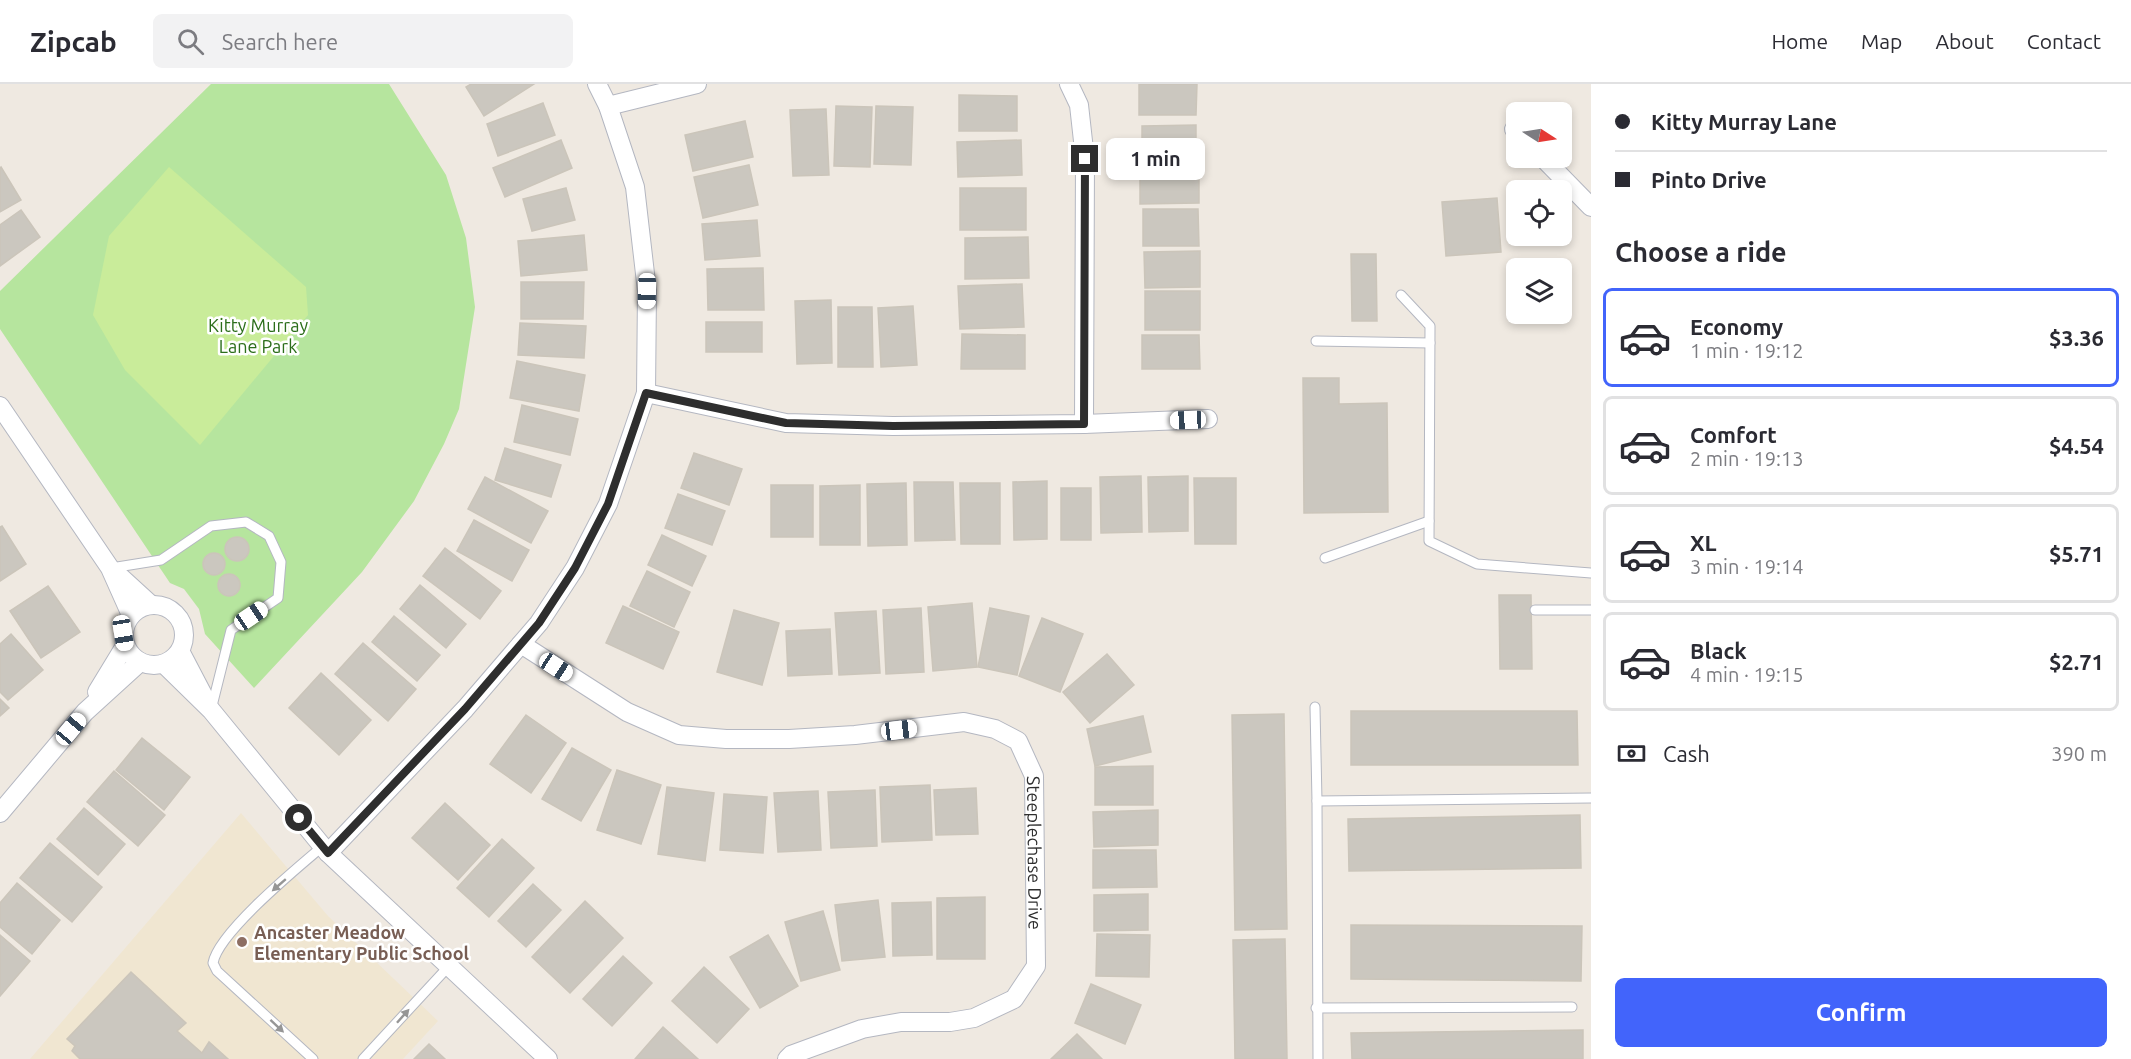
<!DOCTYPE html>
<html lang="en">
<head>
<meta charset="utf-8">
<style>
	body { margin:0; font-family:Ubuntu,sans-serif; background:#f2f2f3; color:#2b2b33; height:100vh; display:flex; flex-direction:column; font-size:22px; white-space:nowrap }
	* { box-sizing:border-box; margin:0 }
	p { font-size:20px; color:#7c7c81 }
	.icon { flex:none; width:33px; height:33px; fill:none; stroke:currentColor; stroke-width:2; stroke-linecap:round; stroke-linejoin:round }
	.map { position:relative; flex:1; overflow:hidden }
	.sheet { display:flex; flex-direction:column; background:#fff; width:540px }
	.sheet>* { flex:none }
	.guide { display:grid; align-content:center; height:132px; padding:0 24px; background:#fff }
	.needle { width:39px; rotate:102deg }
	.fabs { position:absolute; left:1506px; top:18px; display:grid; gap:12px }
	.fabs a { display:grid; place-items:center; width:66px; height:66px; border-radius:9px; background:#fff; box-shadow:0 3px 9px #0003; font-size:30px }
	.end { position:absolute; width:27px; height:27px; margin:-14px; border:8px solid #2e2e2e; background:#fff; box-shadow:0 0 0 3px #fff }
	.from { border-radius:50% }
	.bubble { position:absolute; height:42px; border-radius:9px; background:#fff; box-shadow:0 3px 9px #0003; font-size:20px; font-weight:600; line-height:42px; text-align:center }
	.car { position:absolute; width:18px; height:36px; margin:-18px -9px; border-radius:8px; box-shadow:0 0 4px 2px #0007; background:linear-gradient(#fff 24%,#345 0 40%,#fff 0 76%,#345 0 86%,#fff 0) }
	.guide b { display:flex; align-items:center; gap:21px; height:57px; font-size:22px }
	.guide b+b { border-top:2px solid #e1e1e2 }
	.guide i { width:15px; height:15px; background:#2b2b33 }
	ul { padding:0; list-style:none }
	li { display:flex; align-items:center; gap:18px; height:99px; margin:0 12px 9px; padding:0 12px; border:3px solid #e1e1e2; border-radius:9px }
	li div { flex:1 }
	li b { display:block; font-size:22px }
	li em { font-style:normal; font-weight:600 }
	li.active { border-color:#4264fb }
	li>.icon { width:54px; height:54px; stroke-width:1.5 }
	h2 { padding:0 24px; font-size:27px; line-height:72px }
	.pay { display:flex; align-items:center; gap:15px; height:66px; padding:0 24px; font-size:22px }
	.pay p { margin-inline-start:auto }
	.primary-button { display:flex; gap:12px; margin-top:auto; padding:12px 24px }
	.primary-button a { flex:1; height:69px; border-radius:9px; background:#4264fb; color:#fff; font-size:24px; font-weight:600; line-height:69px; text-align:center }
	header { display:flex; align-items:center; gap:36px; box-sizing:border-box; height:84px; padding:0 30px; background:#fff; border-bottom:2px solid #e1e1e2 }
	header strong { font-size:28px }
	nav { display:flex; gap:33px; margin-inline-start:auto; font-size:21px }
	.search { width:420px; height:54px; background:#f2f2f3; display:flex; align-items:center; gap:15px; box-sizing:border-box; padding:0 21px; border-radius:9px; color:#7c7c81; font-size:22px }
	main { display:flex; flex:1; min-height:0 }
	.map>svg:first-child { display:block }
	.education { fill:#f0e6d1 }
	.green { fill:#b6e59e }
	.pitch { fill:#c9ec9a }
	.building { fill:#cbc7bf; stroke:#cbc5ba; stroke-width:1.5 }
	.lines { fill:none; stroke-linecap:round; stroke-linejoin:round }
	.lane-casing { stroke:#b4b7c1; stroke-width:11 }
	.street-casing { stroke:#b4b7c1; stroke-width:20 }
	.lane { stroke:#fff; stroke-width:9 }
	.street { stroke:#fff; stroke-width:18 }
	.oneway { fill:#969696 }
	.route { stroke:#2e2e2e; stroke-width:8 }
	.education-dot { fill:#8d6e63; stroke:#fff; stroke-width:2 }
	.labels { text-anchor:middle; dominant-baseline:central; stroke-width:5; stroke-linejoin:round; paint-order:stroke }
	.park-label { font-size:18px; fill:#2c6e1b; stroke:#fff }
	.street-label { font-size:18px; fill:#2e2e2e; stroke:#fff }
	.education-label { font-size:18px; font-weight:bold; fill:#785e54; stroke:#fff; text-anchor:start }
</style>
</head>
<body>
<header>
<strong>Zipcab</strong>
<div class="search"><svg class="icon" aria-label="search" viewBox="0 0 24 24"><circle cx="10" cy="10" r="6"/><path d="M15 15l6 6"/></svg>Search here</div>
<nav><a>Home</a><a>Map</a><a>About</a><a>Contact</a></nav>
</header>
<main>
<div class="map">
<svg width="1591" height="975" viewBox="0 0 1591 975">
	<rect width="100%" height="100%" fill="#efe9e1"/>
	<!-- education -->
	<path class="education" d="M241 729 328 832 438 937 403 975H30Z"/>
	<!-- green -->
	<path class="green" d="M211 0H389L446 91 466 154 475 223 459 325 444 360 414 417 362 488 254 604 205 550 199 525 184 505 170 499 0 245V207Z"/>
	<!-- pitch -->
	<path class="pitch" d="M169 83 306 203 308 231 200 361 125 286 93 231 109 152Z"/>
	<!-- building -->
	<g class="building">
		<path d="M471 0H534L484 32 466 3Z"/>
		<path d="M1139 0H1197L1196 31H1139Z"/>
		<path d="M959 11 1017 12V47H959Z"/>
		<path d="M543 19 555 51 498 72 487 40Z"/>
		<path d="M836 22 872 23 870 83 834 82Z"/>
		<path d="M876 22 913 23 911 81 874 80Z"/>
		<path d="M826 25 829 91 793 92 790 26Z"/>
		<path d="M745 37 753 73 693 87 685 51Z"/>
		<path d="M1196 41V77L1142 78V42Z"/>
		<path d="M561 56 572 84 505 113 493 84Z"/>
		<path d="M1021 56 1022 91 958 93 957 58Z"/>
		<path d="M749 81 758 121 703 134 694 93Z"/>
		<path d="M1140 82H1199V119L1140 120Z"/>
		<path d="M1 83 21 116 0 128V84Z"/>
		<path d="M566 104 575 136 532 147 523 115Z"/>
		<rect x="960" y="104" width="66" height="42"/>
		<path d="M1497 114 1501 168 1446 172 1442 118Z"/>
		<path d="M1143 125H1198L1199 162H1143Z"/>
		<path d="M21 126 40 153 0 182V141Z"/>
		<path d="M757 136 760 172 705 176 702 140Z"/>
		<path d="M584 151 587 186 521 192 518 157Z"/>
		<path d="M1028 153 1029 194 965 195V154Z"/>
		<path d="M1200 167V203L1145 204 1144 168Z"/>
		<path d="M1351 170H1376L1377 237H1352Z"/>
		<path d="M763 184 764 226H708L707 185Z"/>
		<path d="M521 198H584L583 235H521Z"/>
		<path d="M1022 200 1024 243 960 245 958 202Z"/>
		<rect x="1145" y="207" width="55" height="39"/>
		<path d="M831 216 832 279 797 280 795 217Z"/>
		<path d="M913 222 917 281 881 283 878 224Z"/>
		<path d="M838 223H872L873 283H838Z"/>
		<rect x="706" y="238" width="56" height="30"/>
		<path d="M520 239 586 242 584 274 518 271Z"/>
		<path d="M962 250 1025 251V285H961Z"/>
		<path d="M1142 251H1199L1200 285H1142Z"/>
		<path d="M517 277 585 291 579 327 510 314Z"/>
		<path d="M1303 294H1339V320L1387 319 1388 428 1304 429Z"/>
		<path d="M522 321 578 335 570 371 514 358Z"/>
		<path d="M505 364 561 381 551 413 495 396Z"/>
		<path d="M694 369 742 385 729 421 681 404Z"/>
		<path d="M1141 392 1142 448 1101 449 1100 393Z"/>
		<path d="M1188 392V447L1149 448 1148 393Z"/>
		<path d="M485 393 548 427 531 459 468 425Z"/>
		<path d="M1194 394H1236V460H1195Z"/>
		<path d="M1047 397V455L1014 456 1013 398Z"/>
		<path d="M914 398H953L955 456 915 457Z"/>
		<path d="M906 399 907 461 868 462 867 400Z"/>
		<path d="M960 399H1000V460H961Z"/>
		<rect x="771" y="401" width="42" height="52"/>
		<path d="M860 401V461H820V402Z"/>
		<rect x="1061" y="404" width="30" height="52"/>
		<path d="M678 410 725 427 712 461 665 444Z"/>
		<path d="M474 436 529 466 512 497 457 467Z"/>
		<path d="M2 442 26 480 0 497V443Z"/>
		<path d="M662 451 706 472 692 502 648 481Z"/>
		<circle cx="237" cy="465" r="12"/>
		<path d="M445 464 501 507 480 535 423 492Z"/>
		<circle cx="214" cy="480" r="11"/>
		<path d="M647 487 690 508 674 543 630 522Z"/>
		<circle cx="229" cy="501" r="11"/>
		<path d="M420 501 466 540 446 564 400 525Z"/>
		<path d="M48 502 80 548 41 574 10 527Z"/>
		<path d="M1499 511H1531L1532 585H1500Z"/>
		<path d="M972 519 977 583 933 587 928 523Z"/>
		<path d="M623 522 679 548 663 585 606 559Z"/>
		<path d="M921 524 924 588 886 590 883 526Z"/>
		<path d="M990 524 1029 532 1017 591 978 583Z"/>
		<path d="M734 526 779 539 762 601 717 588Z"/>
		<path d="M876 527 880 589 839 591 835 529Z"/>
		<path d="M394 532 440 571 417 597 372 558Z"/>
		<path d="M1042 534 1083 550 1060 608 1019 592Z"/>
		<path d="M830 545 832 590 788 592 786 547Z"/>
		<path d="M11 550 43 586 8 616 0 608V560Z"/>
		<path d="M363 559 416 605 388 637 335 590Z"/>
		<path d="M1107 570 1134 601 1090 639 1063 608Z"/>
		<path d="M321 589 371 636 339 671 289 624Z"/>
		<path d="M0 615 9 624 0 632Z"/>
		<path d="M1351 627H1577L1578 681H1351Z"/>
		<path d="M1284 630 1287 845 1235 846 1232 631Z"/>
		<path d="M526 631 566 659 531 709 490 680Z"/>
		<path d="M1143 632 1151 668 1095 682 1087 645Z"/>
		<path d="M142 654 190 693 164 726 116 686Z"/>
		<path d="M572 664 611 686 581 737 542 715Z"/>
		<path d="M1153 682V721H1095V683Z"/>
		<path d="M617 686 661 701 641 760 597 746Z"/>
		<path d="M114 687 165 731 138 762 87 718Z"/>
		<path d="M930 701 932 756 882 758 880 703Z"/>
		<path d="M667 703 714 709 705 777 658 770Z"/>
		<path d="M976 704 978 750 936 751 934 706Z"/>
		<path d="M875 706 877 762 831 764 828 708Z"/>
		<path d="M818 707 821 766 778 768 774 709Z"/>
		<path d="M724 710 767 713 763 769 720 766Z"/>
		<path d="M445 719 490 761 458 796 412 754Z"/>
		<path d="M84 724 125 760 98 791 57 755Z"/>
		<path d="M1158 726V761L1094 763 1093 728Z"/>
		<path d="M1580 731 1581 784 1349 787 1348 735Z"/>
		<path d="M502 755 534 784 489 833 457 804Z"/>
		<path d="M50 759 102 803 72 838 20 794Z"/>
		<path d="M1093 766H1156L1157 803 1093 804Z"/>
		<path d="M17 799 60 836 32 870 0 843V819Z"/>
		<path d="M533 800 561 826 526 863 498 837Z"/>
		<path d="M1148 810V846L1094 847V811Z"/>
		<path d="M985 813V875H937V814Z"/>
		<path d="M878 816 885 873 842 877 835 821Z"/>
		<path d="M585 817 623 854 570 909 532 873Z"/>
		<path d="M931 818 932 871 893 872 892 819Z"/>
		<path d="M823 827 840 886 801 897 785 838Z"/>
		<path d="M1351 841 1582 842 1581 897 1351 895Z"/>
		<path d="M1097 850 1150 851 1149 893 1096 892Z"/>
		<path d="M0 851 30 877 0 912Z"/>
		<path d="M768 851 798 902 760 924 730 873Z"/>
		<path d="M1285 855 1287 975H1235L1233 856Z"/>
		<path d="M623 872 652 899 612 942 583 915Z"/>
		<path d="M704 883 749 925 717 959 672 917Z"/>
		<path d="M131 888 186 939 177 947 202 969 209 958 228 975H80L72 967 75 962 67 955Z"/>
		<path d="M1091 900 1141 921 1125 960 1075 939Z"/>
		<path d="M663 943 698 975H635Z"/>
		<path d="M1583 946V975H1352L1351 949Z"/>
		<path d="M1077 950 1102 975H1051Z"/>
		<path d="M429 960 445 975H414Z"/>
	</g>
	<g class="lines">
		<defs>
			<g id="lane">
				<path d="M1401 211 1430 242 1429 457 1477 480 1591 489"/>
				<path d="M1316 257 1430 259"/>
				<path d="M1325 474 1429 437"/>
				<path d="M111 484 161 476 211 442 246 438 269 452 281 478 278 514 231 546 211 626"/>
				<path d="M1535 526H1591"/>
				<path d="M1315 623 1317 717 1318 975"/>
				<path d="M1317 717 1591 714"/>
				<path d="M1316 924 1572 923"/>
				<path d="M313 975 217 887 213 879C218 849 297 784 323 762"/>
				<path d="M363 975 449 882"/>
			</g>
			<g id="street">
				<path d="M1069 0 1079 21 1085 75 1084 340"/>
				<path d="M608 22 697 0"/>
				<path d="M1514 45 1516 48"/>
				<path d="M1543 74 1591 123"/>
				<path d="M646 309 786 339 893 342 1084 340 1208 335"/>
				<path d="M0 322 110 484 131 531"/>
				<path d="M116 489 151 521"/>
				<circle cx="154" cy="551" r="30"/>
				<path id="s1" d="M521 560 627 628 679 651 726 655H789L855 651 964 638 995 645 1018 657 1034 692 1036 882 1014 915 974 934 950 938H901L862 945 791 971 787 975"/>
				<path d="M180 567 203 611"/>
				<path d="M164 580 211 626 328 769 548 975"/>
				<path d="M97 608 125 562"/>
				<path d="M0 729 85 628 140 578"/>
				<path d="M328 769 465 625 539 539 575 484 608 420 646 309 647 207 635 103 608 22 597 0"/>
			</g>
		</defs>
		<!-- lane casing -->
		<use href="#lane" class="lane-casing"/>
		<!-- street casing -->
		<use href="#street" class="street-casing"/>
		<!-- lane -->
		<use href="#lane" class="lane"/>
		<!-- street -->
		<use href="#street" class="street"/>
	</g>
	<!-- one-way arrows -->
	<defs><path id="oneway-solid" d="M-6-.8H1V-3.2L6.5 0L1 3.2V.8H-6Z" transform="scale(1.5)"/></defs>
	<g class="oneway">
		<use href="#oneway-solid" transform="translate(279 801) rotate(139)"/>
		<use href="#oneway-solid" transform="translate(403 932) rotate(-48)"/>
		<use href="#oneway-solid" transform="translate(277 942) rotate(43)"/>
	</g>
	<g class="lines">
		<!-- route -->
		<path class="route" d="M299 734 328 769 465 625 539 539 575 484 608 420 646 309 786 339 893 342 1084 340 1085 75"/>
	</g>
	<!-- markers -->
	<circle class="education-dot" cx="242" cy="858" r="6"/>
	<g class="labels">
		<!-- park labels -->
		<g class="park-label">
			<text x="258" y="241">Kitty Murray<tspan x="258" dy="21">Lane Park</tspan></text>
		</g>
		<!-- street labels -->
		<g class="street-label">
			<text stroke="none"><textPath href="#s1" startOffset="642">Steeplechase Drive</textPath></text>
		</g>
		<!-- education labels -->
		<g class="education-label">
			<text x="254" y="848">Ancaster Meadow<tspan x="254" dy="21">Elementary Public School</tspan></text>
		</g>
	</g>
</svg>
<div class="fabs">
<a><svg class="needle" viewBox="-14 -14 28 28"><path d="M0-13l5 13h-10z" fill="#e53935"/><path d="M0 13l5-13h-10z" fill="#7c7c81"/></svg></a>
<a><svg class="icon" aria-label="locate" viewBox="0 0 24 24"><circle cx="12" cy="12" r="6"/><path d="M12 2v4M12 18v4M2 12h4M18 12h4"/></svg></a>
<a><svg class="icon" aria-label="layers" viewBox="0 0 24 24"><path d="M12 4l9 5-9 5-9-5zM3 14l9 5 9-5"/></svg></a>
</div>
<i class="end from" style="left:299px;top:734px"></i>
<i class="end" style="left:1085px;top:75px"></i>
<div class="bubble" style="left:1106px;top:54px;width:99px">1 min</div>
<i class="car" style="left:647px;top:207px;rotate:181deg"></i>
<i class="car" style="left:1188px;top:336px;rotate:268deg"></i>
<i class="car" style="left:251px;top:532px;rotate:56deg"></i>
<i class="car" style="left:123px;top:549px;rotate:171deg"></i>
<i class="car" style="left:556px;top:583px;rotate:123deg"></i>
<i class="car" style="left:71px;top:645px;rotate:40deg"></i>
<i class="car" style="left:899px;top:646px;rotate:83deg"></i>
</div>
<section class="sheet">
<div class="guide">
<b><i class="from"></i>Kitty Murray Lane</b>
<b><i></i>Pinto Drive</b>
</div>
<h2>Choose a ride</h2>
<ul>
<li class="active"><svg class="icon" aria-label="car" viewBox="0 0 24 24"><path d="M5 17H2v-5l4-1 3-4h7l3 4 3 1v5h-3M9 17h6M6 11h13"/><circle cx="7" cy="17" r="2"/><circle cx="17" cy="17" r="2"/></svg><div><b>Economy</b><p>1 min · 19:12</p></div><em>$3.36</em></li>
<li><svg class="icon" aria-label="car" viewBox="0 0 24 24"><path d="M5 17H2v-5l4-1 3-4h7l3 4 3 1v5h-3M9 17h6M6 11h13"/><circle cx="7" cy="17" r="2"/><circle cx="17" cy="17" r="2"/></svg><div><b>Comfort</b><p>2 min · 19:13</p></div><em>$4.54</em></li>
<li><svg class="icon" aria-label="car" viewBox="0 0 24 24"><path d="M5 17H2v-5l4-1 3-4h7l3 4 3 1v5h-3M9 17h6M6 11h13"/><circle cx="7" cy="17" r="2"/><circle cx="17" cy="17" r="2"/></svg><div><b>XL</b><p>3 min · 19:14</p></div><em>$5.71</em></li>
<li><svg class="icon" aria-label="car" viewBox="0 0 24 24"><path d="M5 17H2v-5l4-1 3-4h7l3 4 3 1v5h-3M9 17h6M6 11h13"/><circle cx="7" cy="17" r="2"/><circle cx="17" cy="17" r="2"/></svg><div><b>Black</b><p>4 min · 19:15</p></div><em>$2.71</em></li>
</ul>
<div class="pay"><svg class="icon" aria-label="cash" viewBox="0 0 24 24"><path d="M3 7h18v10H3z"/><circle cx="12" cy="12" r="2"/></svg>Cash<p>390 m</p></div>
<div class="primary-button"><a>Confirm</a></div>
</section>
</main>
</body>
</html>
